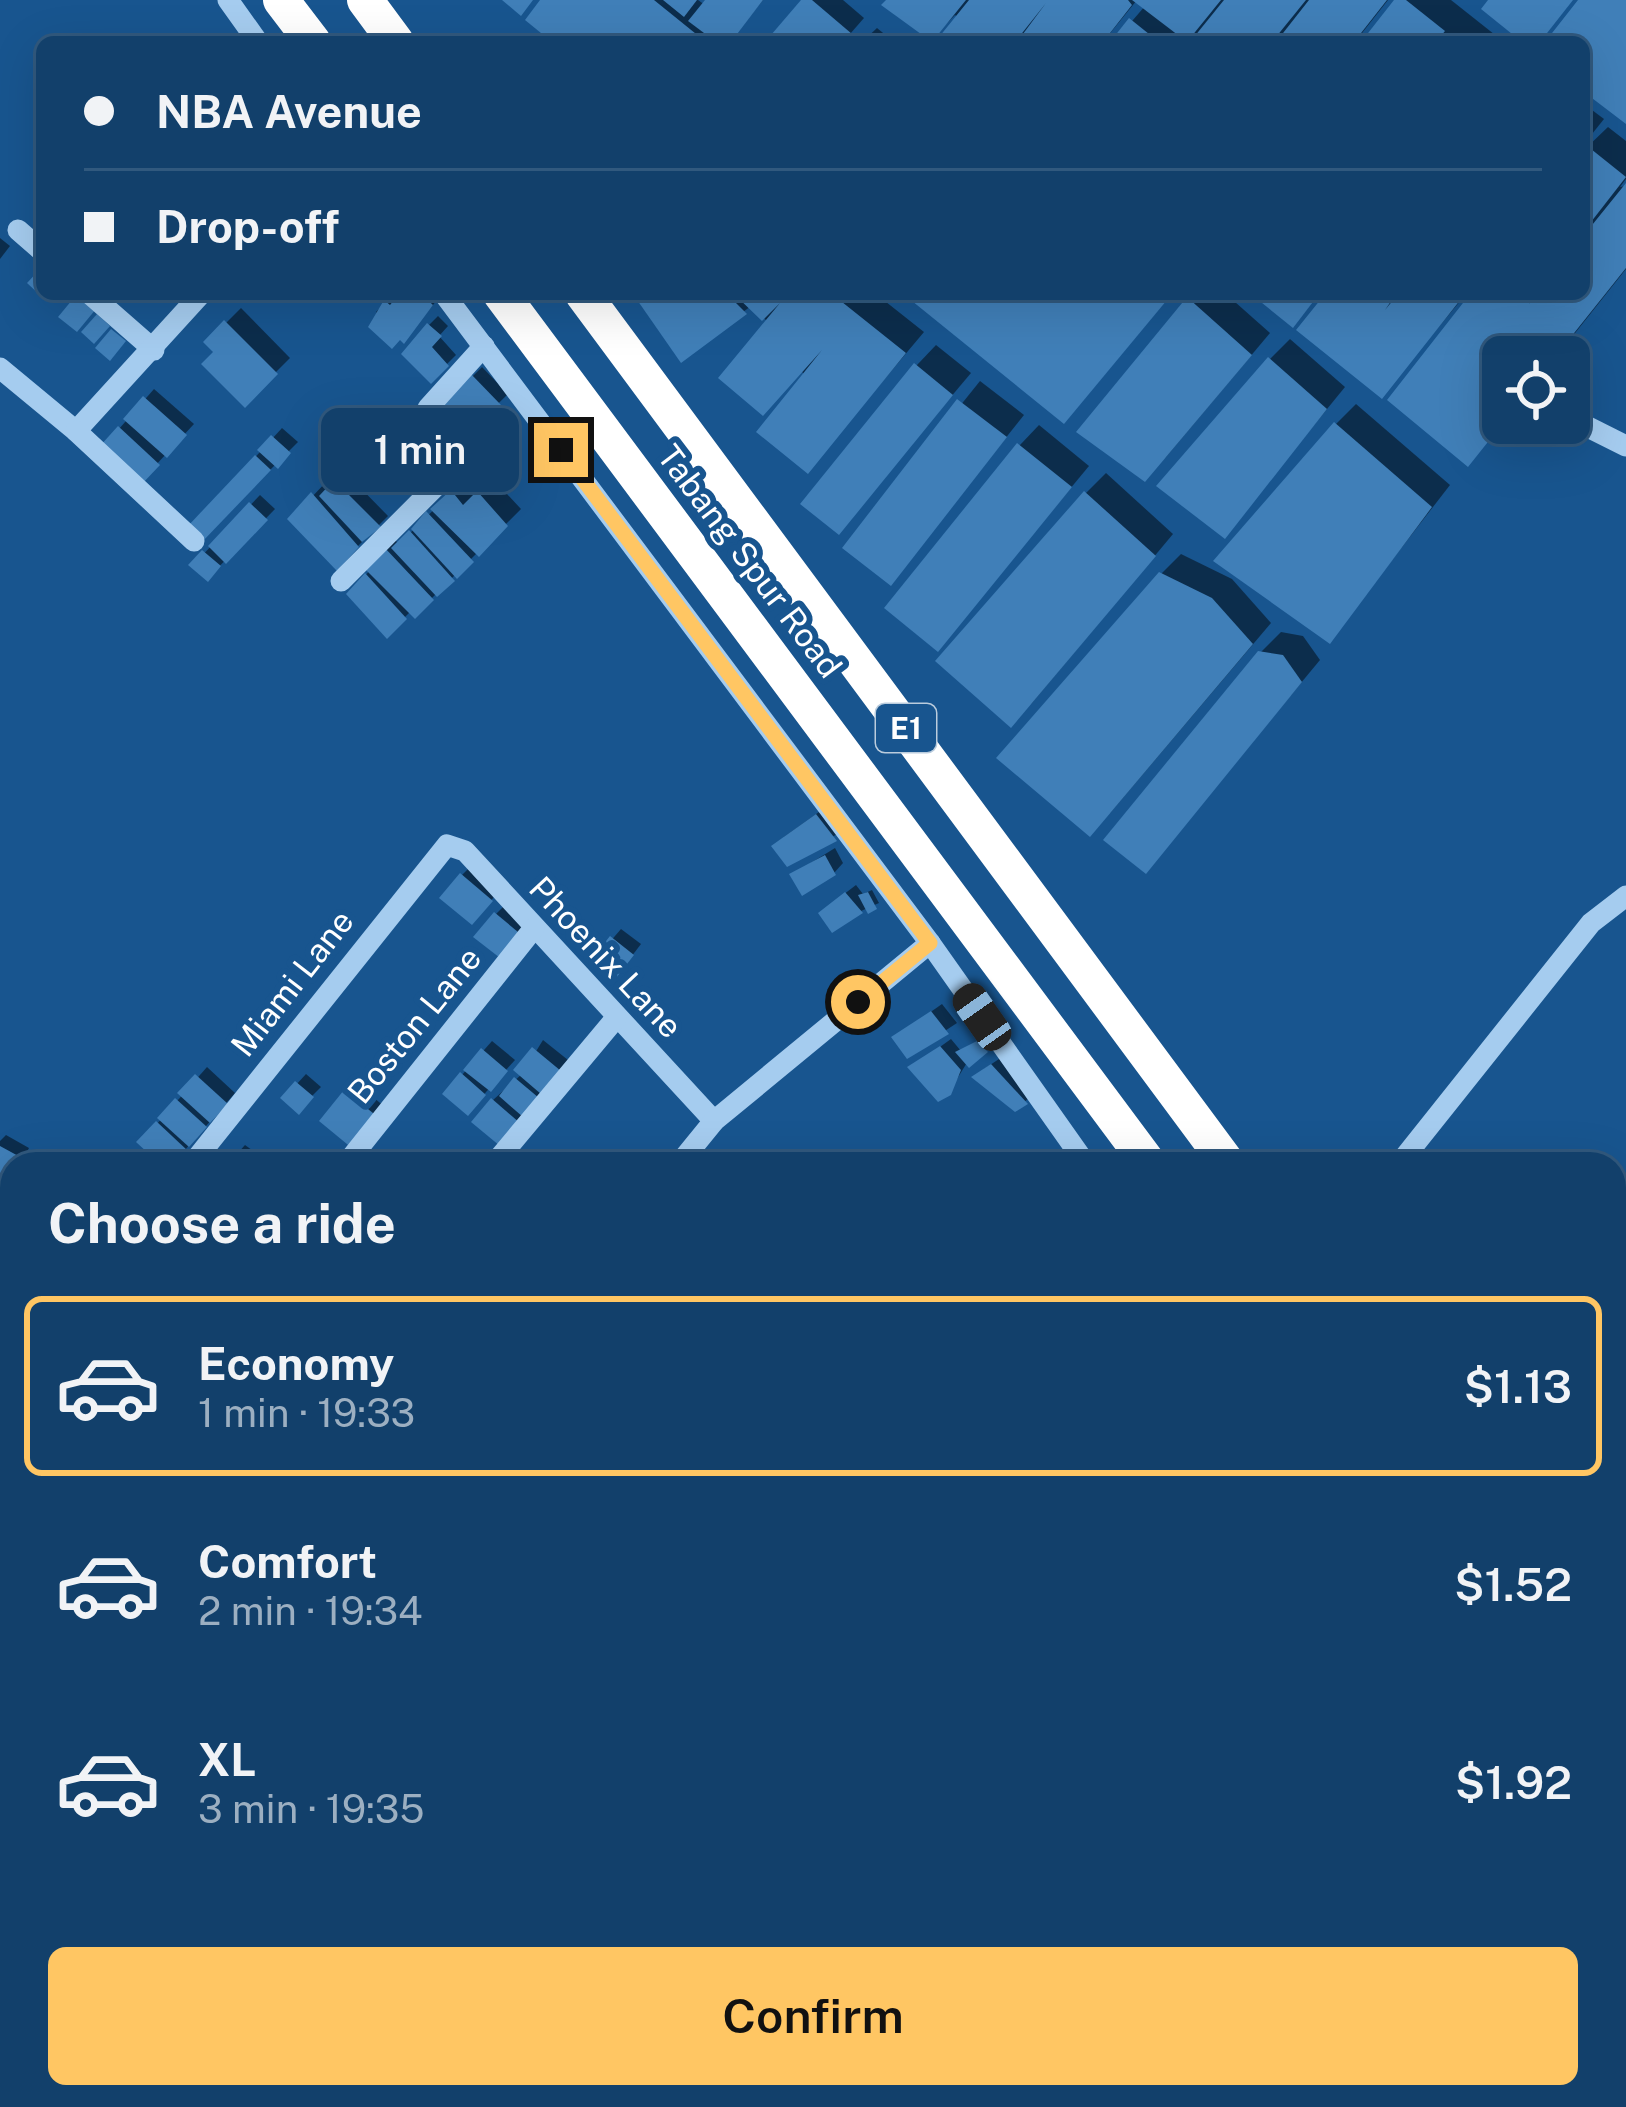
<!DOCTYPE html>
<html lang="en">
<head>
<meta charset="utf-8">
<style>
	body { margin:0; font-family:"Public Sans",sans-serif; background:#1b4771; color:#f1f3f6; height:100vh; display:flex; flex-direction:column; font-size:45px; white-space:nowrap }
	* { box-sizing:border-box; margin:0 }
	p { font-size:39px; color:#9cafc1 }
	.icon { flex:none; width:66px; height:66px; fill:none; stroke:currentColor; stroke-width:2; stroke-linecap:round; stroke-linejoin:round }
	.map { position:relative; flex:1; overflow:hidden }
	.drawer { position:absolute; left:0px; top:1152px; width:1626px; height:957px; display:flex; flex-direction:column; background:#12406b; border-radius:36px 36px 0 0; box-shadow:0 12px 48px #0002,0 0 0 3px #31597e }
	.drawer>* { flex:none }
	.guide { position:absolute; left:36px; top:36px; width:1554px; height:264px; border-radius:18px; box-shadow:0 12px 48px #0002,0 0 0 3px #31597e; display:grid; align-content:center; height:264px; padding:0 48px; background:#12406b }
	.controls { position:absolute; left:1482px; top:336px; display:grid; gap:24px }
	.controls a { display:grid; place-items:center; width:108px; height:108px; border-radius:18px; background:#12406b; box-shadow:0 12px 48px #0002,0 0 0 3px #31597e; font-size:60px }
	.end { position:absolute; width:54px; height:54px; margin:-27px; border:15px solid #ffc663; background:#111; box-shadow:0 0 0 6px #111 }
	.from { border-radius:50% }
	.bubble { position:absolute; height:84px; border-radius:18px; background:#12406b; box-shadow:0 12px 48px #0002,0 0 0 3px #31597e; font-size:39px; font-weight:600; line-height:84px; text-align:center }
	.car { position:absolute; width:36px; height:72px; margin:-36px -18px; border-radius:15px; box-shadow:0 0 9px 3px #0007; background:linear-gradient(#222 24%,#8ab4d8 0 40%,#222 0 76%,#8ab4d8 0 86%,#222 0) }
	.guide b { display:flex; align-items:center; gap:42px; height:114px; font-size:45px }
	.guide b+b { border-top:3px solid #31597e }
	.guide i { width:30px; height:30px; background:#f1f3f6 }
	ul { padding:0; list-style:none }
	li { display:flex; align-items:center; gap:36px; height:180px; margin:0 24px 18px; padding:0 24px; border:6px solid transparent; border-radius:18px }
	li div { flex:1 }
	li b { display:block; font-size:45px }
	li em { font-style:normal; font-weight:600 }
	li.active { border-color:#ffc663 }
	li>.icon { width:108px; height:108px; stroke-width:1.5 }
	h2 { padding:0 48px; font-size:54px; line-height:144px }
	.button { display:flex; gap:24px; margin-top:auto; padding:24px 48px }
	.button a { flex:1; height:138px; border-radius:18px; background:#ffc663; color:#111; font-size:48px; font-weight:600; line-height:138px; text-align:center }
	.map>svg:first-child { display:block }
	.water { fill:#406c96; stroke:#97c8f2; stroke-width:3 }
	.shadow { fill:#0007 }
	.building { fill:#407fb8 }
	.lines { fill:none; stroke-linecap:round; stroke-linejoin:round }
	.minor { stroke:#a5ccef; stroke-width:21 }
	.highway { stroke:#fff; stroke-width:36 }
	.route { stroke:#ffc663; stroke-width:15 }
	.labels { text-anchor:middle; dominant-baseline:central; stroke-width:12; stroke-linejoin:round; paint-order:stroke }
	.shield { fill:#18558f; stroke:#baccdd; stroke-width:3 }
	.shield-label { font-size:30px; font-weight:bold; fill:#fff }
	.street-label { font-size:33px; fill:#fff; stroke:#18558f }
</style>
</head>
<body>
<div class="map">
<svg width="1626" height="2107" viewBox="0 0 1626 2107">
	<rect width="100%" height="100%" fill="#18558f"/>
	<!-- water -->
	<path class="water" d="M655 2097H760L751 2107H648Z"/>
	<!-- shadow -->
	<g class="shadow">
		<path d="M544 0H698L705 5 708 0H763L729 42H557Z"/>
		<path d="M805 0H843L864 18 843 42H769Z"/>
		<path d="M890 0H1388L1355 42H1114L1145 6 1137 0 1103 42H939L959 18 955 15 931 39Z"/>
		<path d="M1398 0H1451L1504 42H1365Z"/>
		<path d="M877 28 894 42H862Z"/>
		<path d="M1584 104 1604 119 1584 144Z"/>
		<path d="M1608 127 1626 141V179L1620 187 1626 186V269L1556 357H1503L1504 423 1468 463 1474 294H1584V150Z"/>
		<path d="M0 238 10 246 0 259Z"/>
		<path d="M394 294H442L404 340 376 312Z"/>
		<path d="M637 294H876L924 332 808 470 805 376 768 322 751 306 682 358Z"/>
		<path d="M1193 294H1226L1270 333 1165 458 1081 432Z"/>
		<path d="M1329 294H1466L1382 395Z"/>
		<path d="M241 308 290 358 245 403 207 342Z"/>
		<path d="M438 316 448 326 439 336 456 355 431 380 429 325Z"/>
		<path d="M1290 339 1345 387 1224 535 1270 359Z"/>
		<path d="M936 345 971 373 838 531 917 365Z"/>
		<path d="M482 367 508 394 472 429 446 403Z"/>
		<path d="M980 381 1024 415 891 582 846 548Z"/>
		<path d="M154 389 194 424 141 481 104 446Z"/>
		<path d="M1356 404 1450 485 1330 640 1336 424Z"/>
		<path d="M1039 425 1089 466 938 648 1020 445Z"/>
		<path d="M282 428 298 442 202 538 191 527Z"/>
		<path d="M485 448 503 467 500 470 478 469Z"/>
		<path d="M346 473 388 516 352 552 291 519 328 480 333 486Z"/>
		<path d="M1106 473 1173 534 1031 704 1086 493Z"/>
		<path d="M467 477 479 493 493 479 521 509 415 615 411 611 387 635 350 594 395 540 399 544Z"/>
		<path d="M260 495 275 509 208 578 193 565Z"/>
		<path d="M1181 554 1232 579 1271 623 1110 813 1161 574Z"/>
		<path d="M1281 632 1303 636 1320 660 1146 870 1260 653Z"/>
		<path d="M826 807 844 830 788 863 784 837Z"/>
		<path d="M835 848 843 863 834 873 793 874Z"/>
		<path d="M471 866 500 890 481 912 462 875Z"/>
		<path d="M856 885 863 894 872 890 879 903 861 911 831 904Z"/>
		<path d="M505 905 530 926 513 948 496 914Z"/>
		<path d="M621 929 641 944 625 965 596 958Z"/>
		<path d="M942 1004 957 1023 908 1055 895 1037Z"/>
		<path d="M951 1039 961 1051 982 1039 989 1047 968 1061 949 1092 912 1067Z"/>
		<path d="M543 1040 568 1060 509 1133 493 1100 522 1074Z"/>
		<path d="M492 1041 515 1060 468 1112 446 1093Z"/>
		<path d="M1002 1057 1035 1093 1016 1109 984 1069Z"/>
		<path d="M207 1067 235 1093 177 1159 164 1164 141 1142Z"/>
		<path d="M306 1074 321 1087 298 1110 284 1098Z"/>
		<path d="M356 1083 385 1107 362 1136 346 1092Z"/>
		<path d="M6 1135 29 1148 21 1164H12V1178L5 1186 0 1183V1141Z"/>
		<path d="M245 1145 271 1164H228Z"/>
		<path d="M39 1156 52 1164H31Z"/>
		<path d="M0 1239 12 1247V1264L3 1273Z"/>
		<path d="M0 1734 12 1745V1875L0 1864Z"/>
		<path d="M1619 1869 1626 1879V1904L1614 1914V1872Z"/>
		<path d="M1626 1917V1959L1614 1969V1940L1620 1934 1614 1927Z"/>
		<path d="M1614 2041 1624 2054 1614 2062Z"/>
		<path d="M1620 2070 1626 2075V2098L1617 2107H1595L1589 2102 1594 2097H1614V2076Z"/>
		<path d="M363 2097H414L401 2107 389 2101 383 2107H354Z"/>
		<path d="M567 2097H630L615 2107H552L570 2101Z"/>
	</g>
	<!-- building -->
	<g class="building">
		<path d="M502 0H533L521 16Z"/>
		<path d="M540 0H654L706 42H552L525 20Z"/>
		<path d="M663 0H697L684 17Z"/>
		<path d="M705 0H763L731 42H716L688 21Z"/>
		<path d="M801 0H812L852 34 845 42H765Z"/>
		<path d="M886 0H966L932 42 881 5Z"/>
		<path d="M969 0H1128L1132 5 1103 42H1017L1046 3 1015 42H935Z"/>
		<path d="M1132 0H1221L1187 42Z"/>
		<path d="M1224 0H1306L1272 42H1190Z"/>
		<path d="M1309 0H1387L1354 42H1276Z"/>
		<path d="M1394 0H1406L1445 31 1436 42H1361Z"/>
		<path d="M1488 0H1573L1540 42H1522L1481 9Z"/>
		<path d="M1578 0H1626V124L1584 92V42H1545Z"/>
		<path d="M1129 18 1159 42H1110Z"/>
		<path d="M1586 145 1626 177 1584 231V147Z"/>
		<path d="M1626 183V268L1555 357H1503V423L1468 467 1387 400 1470 294H1535L1529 304 1537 294H1584V235Z"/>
		<path d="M42 267V297L27 283Z"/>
		<path d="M77 294 96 309 77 332 58 317Z"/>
		<path d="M399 294H421L433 305 404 344 400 340 392 349 368 327 384 300 390 305Z"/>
		<path d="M633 294H727L747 314 681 363Z"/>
		<path d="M734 294H832L906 353 808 474 756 432 822 350 763 416 718 378 780 303 762 321Z"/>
		<path d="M918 294H1172L1064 424 912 301Z"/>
		<path d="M1251 294H1319L1293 328Z"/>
		<path d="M1325 294H1396L1385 310 1398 294H1465L1382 399 1296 330Z"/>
		<path d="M1187 297 1252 355 1145 482 1076 432Z"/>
		<path d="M97 314 110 326 94 344 81 332Z"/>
		<path d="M224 320 278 374 245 408 201 364 213 352 203 342Z"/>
		<path d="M427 323 442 336 432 347 449 366 431 384 401 354Z"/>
		<path d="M111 329 126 341 110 361 95 348Z"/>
		<path d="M1268 357 1327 409 1225 539 1156 486Z"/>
		<path d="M914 363 953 395 839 535 800 504Z"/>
		<path d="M471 374 501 405 472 434 441 403Z"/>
		<path d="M143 396 187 435 167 458 123 419Z"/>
		<path d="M957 399 1007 437 891 586 842 548Z"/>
		<path d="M1334 422 1432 507 1330 644 1213 561Z"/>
		<path d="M118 426 160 465 141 485 100 446Z"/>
		<path d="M271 435 291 453 278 469 257 450Z"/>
		<path d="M1017 443 1072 487 938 652 884 608Z"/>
		<path d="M480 450 502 472 484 483 475 470Z"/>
		<path d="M255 455 271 470 202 542 187 527Z"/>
		<path d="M334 480 381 527 362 542 319 496Z"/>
		<path d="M451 490 463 505 477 491 508 526 479 557 430 509Z"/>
		<path d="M1084 491 1156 556 1011 728 935 661Z"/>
		<path d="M311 492 359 547 337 571 287 519Z"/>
		<path d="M249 502 268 520 226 564 208 546Z"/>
		<path d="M426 511 474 562 457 579 411 529Z"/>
		<path d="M409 530 455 581 437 597 391 548Z"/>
		<path d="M384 547 434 600 415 619 366 570Z"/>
		<path d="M202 550 221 566 208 582 188 565Z"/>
		<path d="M1159 572 1212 598 1253 644 1090 837 996 758Z"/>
		<path d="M365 573 407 619 387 639 346 594Z"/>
		<path d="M1258 651 1283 655 1302 682 1146 874 1103 840Z"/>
		<path d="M816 814 837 841 787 867 771 846Z"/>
		<path d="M825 855 836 875 802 896 789 874Z"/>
		<path d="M460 873 493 901 472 925 439 898Z"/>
		<path d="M845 892 863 913 832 933 818 913Z"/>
		<path d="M868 892 877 909 868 914 858 895Z"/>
		<path d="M494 912 524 937 504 961 473 937Z"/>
		<path d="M610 936 634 955 616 978 592 959Z"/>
		<path d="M931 1011 949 1034 907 1059 891 1037Z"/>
		<path d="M977 1041 988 1052 969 1068 955 1052Z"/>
		<path d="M940 1046 961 1070 951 1095 938 1102 907 1067Z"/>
		<path d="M532 1047 561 1071 541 1094 513 1070Z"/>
		<path d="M481 1048 508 1071 491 1092 463 1070Z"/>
		<path d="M991 1064 1028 1104 1015 1112 971 1077Z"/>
		<path d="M460 1072 486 1095 468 1116 442 1094Z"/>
		<path d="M195 1074 228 1104 210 1123 177 1093Z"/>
		<path d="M514 1077 539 1098 523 1117 499 1096Z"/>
		<path d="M295 1081 314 1097 299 1115 280 1098Z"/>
		<path d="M344 1090 378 1117 353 1149 319 1121Z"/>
		<path d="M175 1098 207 1127 189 1147 157 1118Z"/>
		<path d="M491 1098 520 1123 500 1146 471 1122Z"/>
		<path d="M156 1121 188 1151 176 1164H160L136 1142Z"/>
		<path d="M0 1146 22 1158 12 1164 5 1190 0 1187Z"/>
		<path d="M233 1152 249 1164H225Z"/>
		<path d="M0 1254 12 1263 3 1277 0 1275Z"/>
		<path d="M0 1772 12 1783V1879L0 1868Z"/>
		<path d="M1614 1884 1626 1900V1908L1614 1918Z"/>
		<path d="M1626 1917V1944L1614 1933V1925Z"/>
		<path d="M1614 2081 1626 2091 1621 2107 1585 2102 1590 2097H1614Z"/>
		<path d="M217 2097H256L258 2107H219Z"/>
		<path d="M261 2097H281L283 2107H263Z"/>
		<path d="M320 2097H339L348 2107H309Z"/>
		<path d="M358 2097H376L382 2107H351L348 2103Z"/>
		<path d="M384 2097H404L409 2107H389Z"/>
		<path d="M430 2097H457L460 2105 434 2107Z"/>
		<path d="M480 2097H488L495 2107H475L472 2102Z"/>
		<path d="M564 2097H590L598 2107H570Z"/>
		<path d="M625 2097 628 2102 621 2107H603L597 2099Z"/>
		<path d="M1030 2097H1057L1058 2104 1031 2107Z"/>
		<path d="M1060 2097H1101L1102 2107H1061Z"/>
		<rect x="1113" y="2097" width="23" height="10"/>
		<path d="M1182 2097H1217L1223 2099 1220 2107H1186L1179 2105Z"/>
	</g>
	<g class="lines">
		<!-- minor -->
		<g class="minor">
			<path d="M228 0 258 42"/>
			<path d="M18 230 42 251"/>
			<path d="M90 294 154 350"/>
			<path d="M444 294 930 943 1086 1164"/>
			<path d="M0 368 76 431 201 294"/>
			<path d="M1574 420 1626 446"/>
			<path d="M76 431 194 541"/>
			<path d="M341 581 463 459 459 444 428 408 484 346"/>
			<path d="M192 1164 447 845 465 851 714 1121"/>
			<path d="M346 1164 534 928"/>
			<path d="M494 1164 616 1018"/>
			<path d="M679 1164 714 1121 930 943"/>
			<path d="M1399 1164 1591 923 1626 896"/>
			<path d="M0 1213 12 1221"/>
			<path d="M0 1330 12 1338"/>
			<path d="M0 1898 12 1901"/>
		</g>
		<!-- highway -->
		<g class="highway">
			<path d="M281 0 313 42"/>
			<path d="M365 0 396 42"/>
			<path d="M501 294 1149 1164"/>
			<path d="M583 294 1228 1164"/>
			<path d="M1614 1689 1626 1705"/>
			<path d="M1614 1795 1626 1812"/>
		</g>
	</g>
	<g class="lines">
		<!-- route -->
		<path class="route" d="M561 450 930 943 858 1002"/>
	</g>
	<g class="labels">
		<!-- shield labels -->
		<rect class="shield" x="876" y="704" width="60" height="48" rx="9"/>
		<g class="shield-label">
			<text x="906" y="728">E1</text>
		</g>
		<!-- street labels -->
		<g class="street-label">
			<text transform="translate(750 561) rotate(53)">Tabang Spur Road</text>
			<text transform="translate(606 957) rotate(47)">Phoenix Lane</text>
			<text transform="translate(292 983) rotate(-52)">Miami Lane</text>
			<text transform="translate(414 1025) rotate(-51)">Boston Lane</text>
		</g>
	</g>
</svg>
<div class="controls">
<a><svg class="icon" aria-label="locate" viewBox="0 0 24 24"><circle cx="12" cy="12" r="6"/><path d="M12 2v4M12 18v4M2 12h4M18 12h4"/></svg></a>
</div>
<i class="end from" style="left:858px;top:1002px"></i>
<i class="end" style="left:561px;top:450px"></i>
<div class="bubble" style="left:321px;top:408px;width:198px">1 min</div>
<i class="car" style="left:982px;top:1017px;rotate:325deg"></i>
<div class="guide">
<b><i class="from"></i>NBA Avenue</b>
<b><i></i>Drop-off</b>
</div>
<section class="drawer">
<h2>Choose a ride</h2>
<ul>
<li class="active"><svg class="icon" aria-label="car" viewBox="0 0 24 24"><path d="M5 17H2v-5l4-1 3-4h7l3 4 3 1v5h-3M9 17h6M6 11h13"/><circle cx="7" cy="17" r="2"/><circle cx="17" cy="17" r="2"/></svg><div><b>Economy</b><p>1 min · 19:33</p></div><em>$1.13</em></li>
<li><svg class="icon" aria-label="car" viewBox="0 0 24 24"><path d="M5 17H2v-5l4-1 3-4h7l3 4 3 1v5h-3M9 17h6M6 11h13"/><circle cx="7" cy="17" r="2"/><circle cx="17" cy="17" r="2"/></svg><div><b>Comfort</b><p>2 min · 19:34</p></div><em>$1.52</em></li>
<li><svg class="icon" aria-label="car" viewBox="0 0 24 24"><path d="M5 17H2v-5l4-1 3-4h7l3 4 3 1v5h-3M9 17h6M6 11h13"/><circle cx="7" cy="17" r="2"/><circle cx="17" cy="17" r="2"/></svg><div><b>XL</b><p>3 min · 19:35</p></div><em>$1.92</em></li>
</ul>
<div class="button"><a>Confirm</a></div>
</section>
</div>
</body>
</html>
